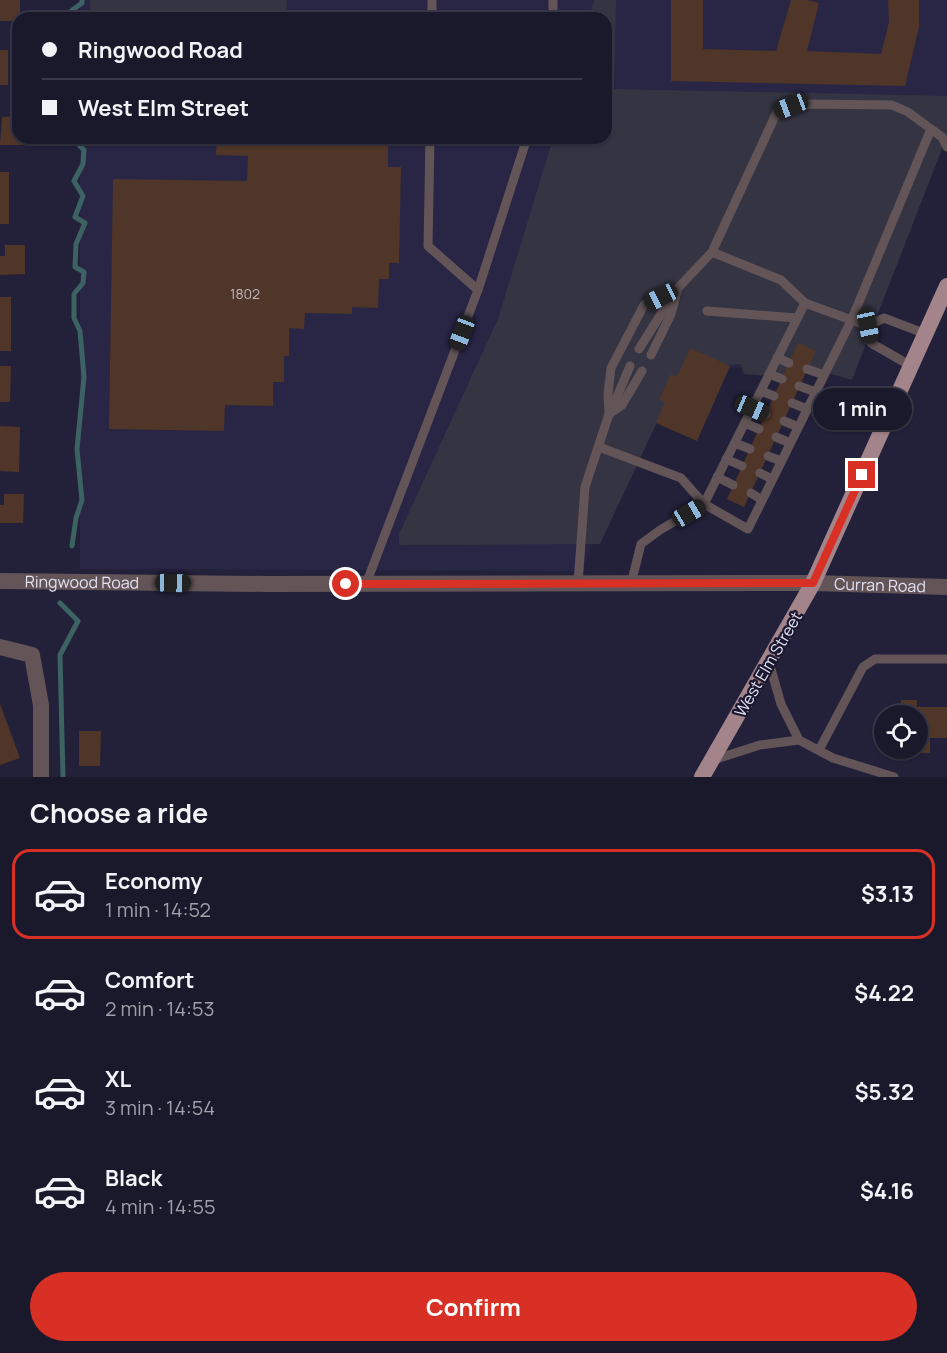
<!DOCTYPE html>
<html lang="en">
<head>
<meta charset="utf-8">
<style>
	body { margin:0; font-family:Manrope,sans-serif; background:#232234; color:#f1f3f6; height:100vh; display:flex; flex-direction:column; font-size:22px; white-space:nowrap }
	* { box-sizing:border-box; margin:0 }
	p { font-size:20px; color:#9fa0a9 }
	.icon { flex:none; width:33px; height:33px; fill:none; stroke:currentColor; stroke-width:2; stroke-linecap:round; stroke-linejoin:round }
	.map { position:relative; height:777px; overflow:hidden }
	.side { display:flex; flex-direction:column; background:#1a192c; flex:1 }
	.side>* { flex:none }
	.banner { position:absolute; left:12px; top:12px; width:600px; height:132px; border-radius:18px; box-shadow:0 2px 4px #0004,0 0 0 2px #383848; display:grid; align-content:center; height:132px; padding:0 30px; background:#1a192c }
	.fabs { position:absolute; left:874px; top:705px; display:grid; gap:12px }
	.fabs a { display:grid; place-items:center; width:54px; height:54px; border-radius:50%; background:#1a192c; box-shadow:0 2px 4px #0004,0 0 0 2px #383848; font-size:30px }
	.end { position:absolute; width:27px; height:27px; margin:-14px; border:8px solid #d93025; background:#fff; box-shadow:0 0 0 3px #fff }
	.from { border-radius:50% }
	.bubble { position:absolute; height:42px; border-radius:21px; background:#1a192c; box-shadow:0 2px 4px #0004,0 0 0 2px #383848; font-size:20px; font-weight:700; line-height:42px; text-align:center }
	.car { position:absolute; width:18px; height:36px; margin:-18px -9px; border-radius:8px; box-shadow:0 0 4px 2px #0007; background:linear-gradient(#222 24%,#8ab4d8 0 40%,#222 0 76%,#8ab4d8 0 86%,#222 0) }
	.banner b { display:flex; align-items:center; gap:21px; height:57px; font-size:22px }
	.banner b+b { border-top:2px solid #383848 }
	.banner i { width:15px; height:15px; background:#f1f3f6 }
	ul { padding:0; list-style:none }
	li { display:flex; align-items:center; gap:18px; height:90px; margin:0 12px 9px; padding:0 18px; border:3px solid transparent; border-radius:18px }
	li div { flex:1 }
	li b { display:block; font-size:22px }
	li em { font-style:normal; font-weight:700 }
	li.on { border-color:#d93025 }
	li>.icon { width:54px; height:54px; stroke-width:1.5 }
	h2 { padding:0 30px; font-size:27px; line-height:72px }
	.button { display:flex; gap:12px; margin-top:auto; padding:12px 30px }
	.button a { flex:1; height:69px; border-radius:36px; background:#d93025; color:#fff; font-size:24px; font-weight:700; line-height:69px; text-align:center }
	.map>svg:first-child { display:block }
	.built { fill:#282545 }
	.green { fill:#353443 }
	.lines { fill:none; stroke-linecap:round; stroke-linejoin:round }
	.stream { stroke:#3c6262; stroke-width:5 }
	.building { fill:#503628 }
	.service { stroke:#635557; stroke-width:9 }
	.minor { stroke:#635557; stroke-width:16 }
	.tertiary { stroke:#635557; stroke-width:16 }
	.primary { stroke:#a2848a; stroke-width:16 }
	.route { stroke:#d93025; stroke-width:8 }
	.labels { text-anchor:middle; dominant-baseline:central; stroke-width:4.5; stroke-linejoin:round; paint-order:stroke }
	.number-label { font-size:14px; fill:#beb7c0 }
	.street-label { font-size:16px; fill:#e3e2f3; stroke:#1a172f }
</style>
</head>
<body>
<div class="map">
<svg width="947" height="777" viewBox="0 0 947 777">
	<rect width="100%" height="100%" fill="#23213a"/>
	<!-- built -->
	<path class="built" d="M81 0H947V100L844 360 677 372 580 571 80 569V138H606V18H80Z"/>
	<!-- green -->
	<g class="green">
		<path d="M90 0H287L286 18H90Z"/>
		<path d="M594 0H616L614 89 947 96V136L852 380 808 367 787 377 744 374 740 364 682 369 600 544 399 545V534L498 319 553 138H606V18H589Z"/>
	</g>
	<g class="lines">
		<!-- stream -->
		<g class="stream">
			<path d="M72 18 71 11 82 3V0"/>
			<path d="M72 546 76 518 82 500 77 449 84 377 80 331 74 318V294L83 283 84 272 75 267 76 244 85 223 75 217 83 196 74 181 83 164 84 150 76 142 78 138"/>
			<path d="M60 603 78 621 60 655 63 777"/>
		</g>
	</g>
	<!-- building -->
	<g class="building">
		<path d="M0 0H20V18H18V21H0Z"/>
		<path d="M671 0H703V49L776 51 791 0H807L819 3 807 51 881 54 889 22 888 0H919V27L905 86 671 81Z"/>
		<rect x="0" y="50" width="8" height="35"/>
		<path d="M18 116V138H23L24 145H0L2 117Z"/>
		<path d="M217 138H388V167H401L399 263H389V279H379L378 308 352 307V314L305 313 304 329 289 328V356H284V382H273V406L225 405 224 431 109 429 113 179 247 181 248 156 216 155Z"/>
		<rect x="0" y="172" width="9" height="52"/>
		<path d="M5 245H25V274L0 275V256H5Z"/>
		<rect x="0" y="297" width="11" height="54"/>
		<path d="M798 343 816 351 744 507 727 499Z"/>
		<path d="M690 348 730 366 697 441 656 423 665 402 659 400 671 374 677 377Z"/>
		<path d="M0 366H11L10 402H0Z"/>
		<path d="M0 426 20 427 19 472 0 471Z"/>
		<path d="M4 494H24L23 523H0V505H4Z"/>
		<path d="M901 700H917V707H947V738H930V753H911V748H918V716H901Z"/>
		<path d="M0 704 20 758 0 765Z"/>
		<path d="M79 731H101L100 766H79Z"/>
	</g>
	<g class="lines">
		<!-- service -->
		<g class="service">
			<path d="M553 0V18"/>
			<path d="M432 18V0"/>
			<path d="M430 138 428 246 478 290"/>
			<path d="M712 252 781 280 805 303"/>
			<path d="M707 311 797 318"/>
			<path d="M868 326 871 343 911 366"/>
			<path d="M639 349 673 295"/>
			<path d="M651 355 671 314 678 288 712 252 777 112 791 107 806 104 892 105 908 112 931 129"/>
			<path d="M777 358 789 363"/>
			<path d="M807 369 824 375"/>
			<path d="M769 374 782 379"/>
			<path d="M799 386 816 392"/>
			<path d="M761 391 774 396"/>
			<path d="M792 403 807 409"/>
			<path d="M752 408 766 414"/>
			<path d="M611 411 630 366"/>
			<path d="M609 414 608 394 611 368 644 305 678 288"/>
			<path d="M784 421 798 427"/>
			<path d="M745 423 759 429"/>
			<path d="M776 437 790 443"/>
			<path d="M735 443 750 449"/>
			<path d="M599 447 681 478 704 504 748 529 851 321 931 129 942 137 947 147"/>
			<path d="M768 456 781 461"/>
			<path d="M726 459 742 466"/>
			<path d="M760 473 772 479"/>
			<path d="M717 477 733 485"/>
			<path d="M751 493 762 500"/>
			<path d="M366 584 478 290 527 138"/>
			<path d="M578 584 585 487 609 414 622 405 642 371"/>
			<path d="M631 584 641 544 660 530 704 504 805 303 868 326 884 318 926 334"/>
			<path d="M769 662 781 704 799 740 833 758 894 777"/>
			<path d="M819 750 863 667 875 659H947"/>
			<path d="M713 760 760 745 799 740"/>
		</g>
		<!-- minor -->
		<path class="minor" d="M0 647 32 655 41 705V777"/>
		<!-- tertiary -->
		<path class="tertiary" id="s1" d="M0 581 267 584 813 583 947 587"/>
		<!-- primary -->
		<path class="primary" d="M702 777 813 583 947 286"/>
	</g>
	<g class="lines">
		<!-- route -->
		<path class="route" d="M346 584 813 583 862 475"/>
	</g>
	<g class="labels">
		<!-- number labels -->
		<g class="number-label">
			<text x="245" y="293">1802</text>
		</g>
		<!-- street labels -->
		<g class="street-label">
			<text stroke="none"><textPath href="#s1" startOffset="82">Ringwood Road</textPath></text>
			<text stroke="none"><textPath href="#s1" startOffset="880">Curran Road</textPath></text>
			<text transform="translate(768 664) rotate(-60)">West Elm Street</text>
		</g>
	</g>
</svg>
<div class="fabs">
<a><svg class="icon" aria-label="locate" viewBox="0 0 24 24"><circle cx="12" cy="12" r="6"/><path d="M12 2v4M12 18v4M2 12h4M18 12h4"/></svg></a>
</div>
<i class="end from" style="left:346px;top:584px"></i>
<i class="end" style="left:862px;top:475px"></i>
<div class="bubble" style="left:813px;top:388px;width:99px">1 min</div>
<i class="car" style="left:791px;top:106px;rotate:249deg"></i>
<i class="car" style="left:661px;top:297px;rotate:243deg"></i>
<i class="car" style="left:868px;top:326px;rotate:168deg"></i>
<i class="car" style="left:462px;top:333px;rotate:201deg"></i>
<i class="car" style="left:752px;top:408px;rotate:113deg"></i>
<i class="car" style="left:689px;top:513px;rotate:60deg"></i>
<i class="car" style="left:173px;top:583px;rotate:91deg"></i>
<div class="banner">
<b><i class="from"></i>Ringwood Road</b>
<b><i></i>West Elm Street</b>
</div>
</div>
<section class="side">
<h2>Choose a ride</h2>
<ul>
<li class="on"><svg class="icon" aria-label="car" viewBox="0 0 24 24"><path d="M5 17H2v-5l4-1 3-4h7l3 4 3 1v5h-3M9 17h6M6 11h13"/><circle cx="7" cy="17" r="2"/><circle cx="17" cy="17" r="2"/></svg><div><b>Economy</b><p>1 min · 14:52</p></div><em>$3.13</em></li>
<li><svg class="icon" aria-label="car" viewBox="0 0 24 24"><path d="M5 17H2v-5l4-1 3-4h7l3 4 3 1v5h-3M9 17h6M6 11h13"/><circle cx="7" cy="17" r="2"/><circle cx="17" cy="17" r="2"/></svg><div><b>Comfort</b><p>2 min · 14:53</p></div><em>$4.22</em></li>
<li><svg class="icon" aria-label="car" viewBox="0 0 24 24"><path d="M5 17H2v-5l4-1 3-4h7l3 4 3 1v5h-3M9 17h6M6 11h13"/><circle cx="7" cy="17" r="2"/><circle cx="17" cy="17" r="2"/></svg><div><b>XL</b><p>3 min · 14:54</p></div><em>$5.32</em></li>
<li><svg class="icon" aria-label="car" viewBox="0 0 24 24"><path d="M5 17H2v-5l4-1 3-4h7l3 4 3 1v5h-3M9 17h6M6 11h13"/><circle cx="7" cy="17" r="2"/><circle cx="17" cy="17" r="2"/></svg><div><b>Black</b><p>4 min · 14:55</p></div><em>$4.16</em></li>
</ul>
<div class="button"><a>Confirm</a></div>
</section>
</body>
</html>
